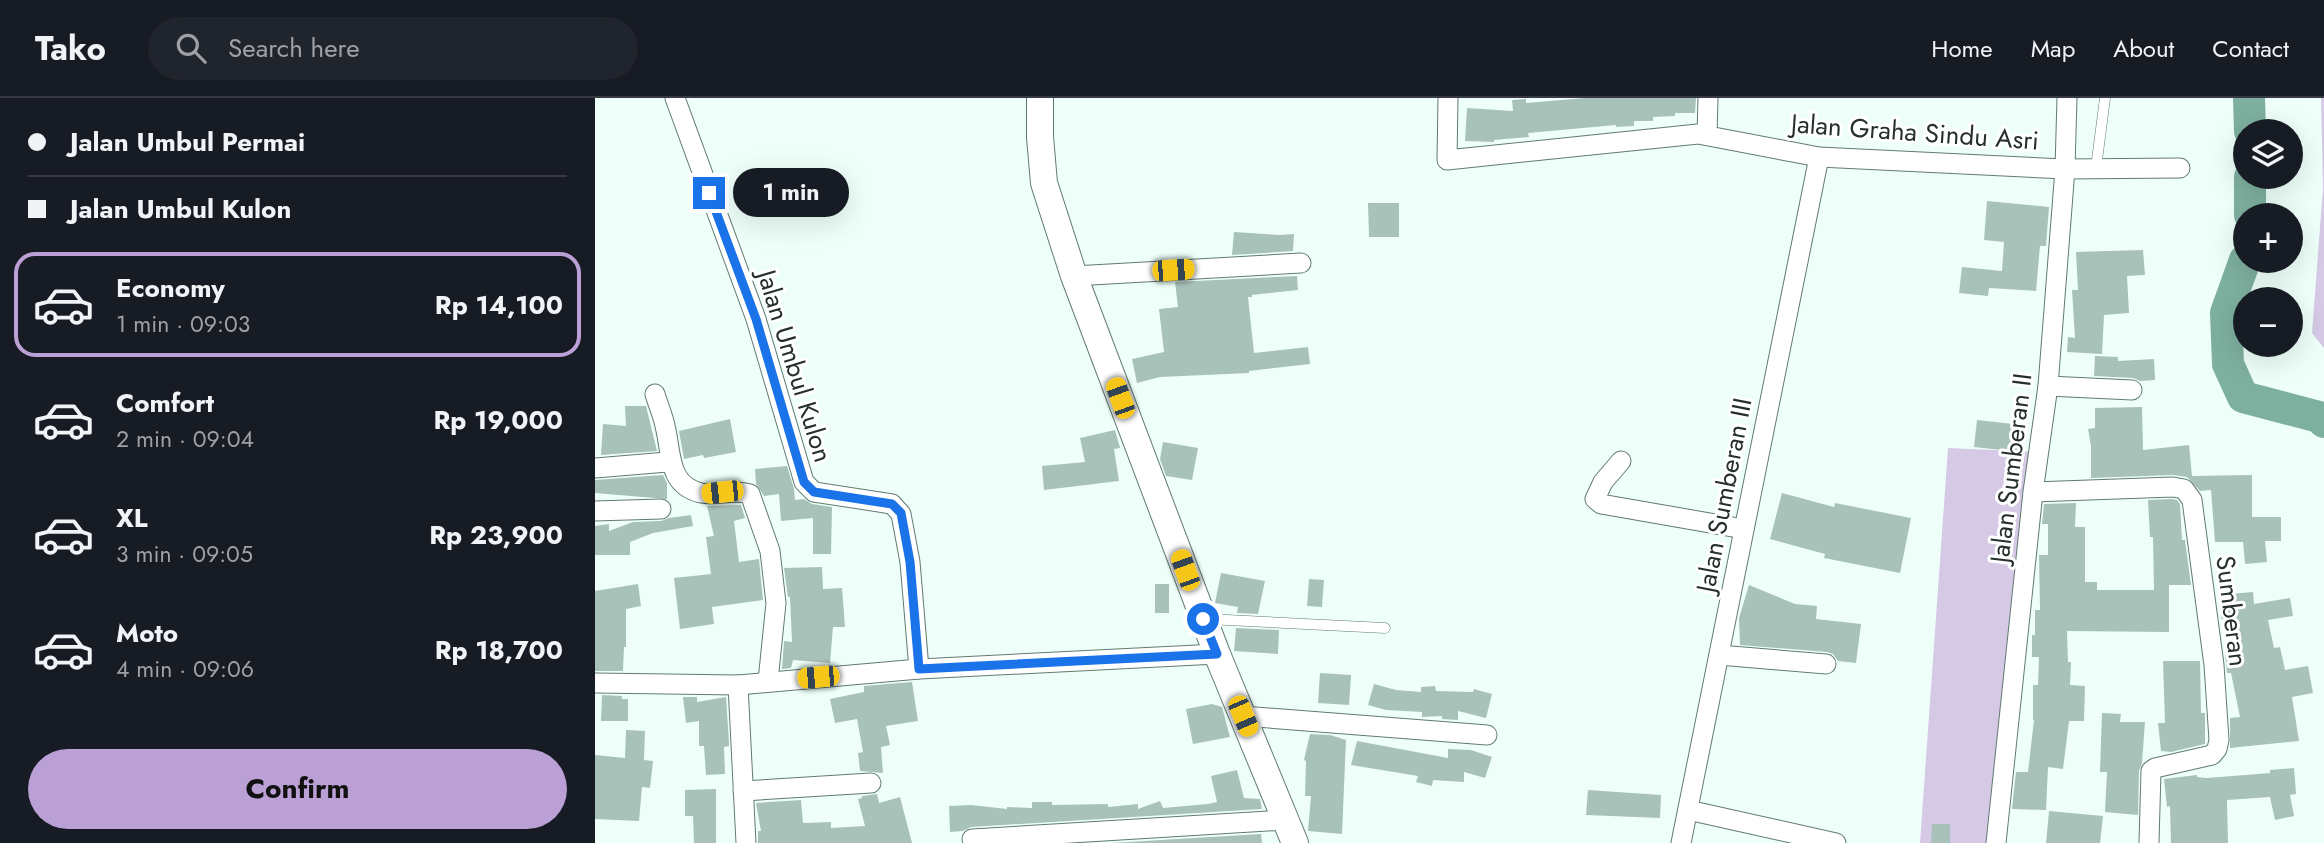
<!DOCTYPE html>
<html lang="en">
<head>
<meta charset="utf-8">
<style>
	body { margin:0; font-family:Jost,sans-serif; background:#20242c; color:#f1f3f6; height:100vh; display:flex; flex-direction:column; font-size:26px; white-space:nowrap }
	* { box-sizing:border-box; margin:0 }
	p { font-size:23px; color:#9ea1a6 }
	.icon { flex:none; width:38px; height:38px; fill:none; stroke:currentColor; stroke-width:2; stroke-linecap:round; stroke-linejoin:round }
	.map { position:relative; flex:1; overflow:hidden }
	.drawer { display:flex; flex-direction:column; background:#171b24; width:595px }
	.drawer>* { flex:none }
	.top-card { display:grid; align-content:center; height:154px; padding:0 28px; background:#171b24 }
	.controls { position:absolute; left:1638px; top:21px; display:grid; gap:14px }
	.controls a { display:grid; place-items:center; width:70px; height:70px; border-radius:50%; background:#171b24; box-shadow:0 7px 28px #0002; font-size:35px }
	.end { position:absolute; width:32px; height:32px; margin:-16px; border:9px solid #1a73e8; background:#fff; box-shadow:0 0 0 4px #fff }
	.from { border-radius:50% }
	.bubble { position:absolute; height:49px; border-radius:24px; background:#171b24; box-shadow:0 7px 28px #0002; font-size:23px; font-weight:700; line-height:49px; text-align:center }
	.car { position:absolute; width:21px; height:42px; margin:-21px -10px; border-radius:9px; box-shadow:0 0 5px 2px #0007; background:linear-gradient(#f5c518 24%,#345 0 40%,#f5c518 0 76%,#345 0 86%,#f5c518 0) }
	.top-card b { display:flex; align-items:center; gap:24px; height:66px; font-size:26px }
	.top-card b+b { border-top:2px solid #363941 }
	.top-card i { width:18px; height:18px; background:#f1f3f6 }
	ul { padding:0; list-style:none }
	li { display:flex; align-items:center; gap:21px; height:105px; margin:0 14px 10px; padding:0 14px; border:4px solid transparent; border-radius:21px }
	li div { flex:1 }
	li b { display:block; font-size:26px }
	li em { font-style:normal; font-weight:700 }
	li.selected { border-color:#bba0d6 }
	li>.icon { width:63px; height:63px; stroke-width:1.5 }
	.cta { display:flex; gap:14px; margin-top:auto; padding:14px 28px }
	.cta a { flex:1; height:80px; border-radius:42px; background:#bba0d6; color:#111; font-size:28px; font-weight:700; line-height:80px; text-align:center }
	header { display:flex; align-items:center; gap:42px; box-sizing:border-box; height:98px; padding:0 35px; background:#171b24; border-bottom:2px solid #363941 }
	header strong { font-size:33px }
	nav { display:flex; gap:38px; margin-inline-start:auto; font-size:24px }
	.search { width:490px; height:63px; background:#20242c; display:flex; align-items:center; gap:18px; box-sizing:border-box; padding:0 24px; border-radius:38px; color:#9ea1a6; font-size:26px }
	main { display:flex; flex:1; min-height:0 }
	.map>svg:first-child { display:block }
	.green { fill:#d5c9e6 }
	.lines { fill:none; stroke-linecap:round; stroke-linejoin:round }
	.river { stroke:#7eb09f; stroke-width:32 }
	.building { fill:#a8c2b9 }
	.service-casing { stroke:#617a71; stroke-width:11 }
	.minor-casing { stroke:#617a71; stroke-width:21 }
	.secondary-casing { stroke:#617a71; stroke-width:28 }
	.service { stroke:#fff; stroke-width:10 }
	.minor { stroke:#fff; stroke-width:19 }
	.secondary { stroke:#fff; stroke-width:26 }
	.route { stroke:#1a73e8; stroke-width:9 }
	.labels { text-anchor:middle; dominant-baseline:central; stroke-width:6; stroke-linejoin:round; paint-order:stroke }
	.street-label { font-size:26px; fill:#25302c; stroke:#fff }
</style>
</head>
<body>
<header>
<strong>Tako</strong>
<div class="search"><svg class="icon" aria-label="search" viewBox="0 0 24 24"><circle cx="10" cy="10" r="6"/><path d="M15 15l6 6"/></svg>Search here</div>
<nav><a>Home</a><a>Map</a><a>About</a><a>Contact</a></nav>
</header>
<main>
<section class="drawer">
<div class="top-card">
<b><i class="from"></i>Jalan Umbul Permai</b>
<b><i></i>Jalan Umbul Kulon</b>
</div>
<ul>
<li class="selected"><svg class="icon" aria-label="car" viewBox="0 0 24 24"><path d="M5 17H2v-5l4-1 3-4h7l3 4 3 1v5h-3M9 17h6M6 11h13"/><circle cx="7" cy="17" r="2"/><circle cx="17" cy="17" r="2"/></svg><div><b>Economy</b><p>1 min · 09:03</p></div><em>Rp 14,100</em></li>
<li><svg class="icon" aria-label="car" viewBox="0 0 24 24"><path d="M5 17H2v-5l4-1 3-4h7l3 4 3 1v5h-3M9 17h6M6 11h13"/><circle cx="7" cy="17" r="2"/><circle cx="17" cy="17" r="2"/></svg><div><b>Comfort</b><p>2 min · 09:04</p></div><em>Rp 19,000</em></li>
<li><svg class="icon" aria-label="car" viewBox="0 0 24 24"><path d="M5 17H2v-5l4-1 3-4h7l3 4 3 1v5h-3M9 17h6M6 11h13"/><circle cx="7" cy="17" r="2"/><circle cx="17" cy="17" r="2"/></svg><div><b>XL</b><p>3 min · 09:05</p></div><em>Rp 23,900</em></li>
<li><svg class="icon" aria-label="car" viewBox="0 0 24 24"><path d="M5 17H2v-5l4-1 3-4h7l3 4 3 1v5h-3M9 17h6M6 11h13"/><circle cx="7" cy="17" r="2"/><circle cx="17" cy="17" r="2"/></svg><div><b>Moto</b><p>4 min · 09:06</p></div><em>Rp 18,700</em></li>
</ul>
<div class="cta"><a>Confirm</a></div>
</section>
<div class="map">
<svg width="1729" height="745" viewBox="0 0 1729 745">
	<rect width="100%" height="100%" fill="#eefff9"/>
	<!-- green -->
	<g class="green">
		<path d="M1726 0H1729V250L1717 235 1728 90Z"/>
		<path d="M1353 350 1444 354 1396 745H1325Z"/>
	</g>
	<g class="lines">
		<!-- river -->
		<g class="river">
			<path d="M1654 0 1655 33"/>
			<path d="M1655 117V79"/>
			<path d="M1650 162 1631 215 1633 266 1648 299 1724 319 1729 324"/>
		</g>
	</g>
	<!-- building -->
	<g class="building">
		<path d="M990 0H1101L1100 15H1080V18L1058 19V23H1039V28L1021 29V27L933 35 934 39 899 42V44L870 43 872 10 918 13 917 2 931 1V5Z"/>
		<path d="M1392 103 1454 109 1451 148H1445L1441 193 1394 190 1393 198 1364 195 1367 169 1407 173 1409 144 1389 142Z"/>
		<path d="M773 105H804V139H774Z"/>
		<path d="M639 134 684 137 699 136 698 153 637 157Z"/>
		<path d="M1548 152 1550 177 1532 178 1534 215 1509 217 1507 256 1472 254 1473 239 1480 240 1477 192H1483L1481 154Z"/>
		<path d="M702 178 703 192 657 197V199H653L659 255 713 249 715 266 654 273V275L565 279 542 285 537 261 569 254 564 211 583 209 580 184Z"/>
		<path d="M1500 258 1523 259V263L1559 261 1560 282 1545 283 1538 280 1499 278Z"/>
		<path d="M30 308H51L62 353 6 357 8 326 31 328Z"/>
		<path d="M1547 309 1548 352 1594 347 1597 378 1657 377V419H1686V443H1670L1672 464 1650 466 1648 444H1620L1616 392 1605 393 1592 379 1578 377 1496 380V348L1493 331 1500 330V310Z"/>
		<path d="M135 321 141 354 109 360 108 357 89 361 84 333Z"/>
		<path d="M1382 322 1427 327 1424 354 1379 349Z"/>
		<path d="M520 332 525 350 519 351 524 383 449 392 447 368 490 364 485 340Z"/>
		<path d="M568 344 603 350 597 382 571 378 565 361Z"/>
		<path d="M192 368 199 391 200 402 209 401 217 406 237 409 236 456H218V420L186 423 184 396 169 398 161 386 160 371Z"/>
		<path d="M68 377 72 385V401L0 395V382Z"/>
		<path d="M1187 395 1239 409 1240 405 1316 420 1305 475 1229 460 1230 456 1175 441Z"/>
		<path d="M1553 402 1577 401 1582 402 1585 406 1587 442H1590L1596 487H1574V534L1472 533 1473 564H1476L1475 587 1490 588 1489 623H1474L1468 671 1453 669 1451 712 1417 711 1421 674H1433L1439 622H1438V587H1443L1444 559H1437V537H1440V512H1445L1444 457H1453V426H1447L1449 406 1481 405 1480 429H1490V484H1502V492H1559L1558 439H1555Z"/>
		<path d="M146 407 150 420 139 423 144 464 164 461 168 502 117 509 119 526 85 531 79 480 116 476 111 439 119 438 112 408Z"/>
		<path d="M96 417 98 428 58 435 35 444V457H0V428L14 426V433L38 424 66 423 74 420Z"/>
		<path d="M227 469 228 491 247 490 250 529H238L235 565 198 562 196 570 187 571 189 543 197 544 195 499H193L189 470Z"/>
		<path d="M626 475 670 483 663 516 642 515 643 509 620 505Z"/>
		<path d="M714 481 729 482 727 509 712 508Z"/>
		<path d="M43 486 46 508 31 511V549H29L28 573H0V493Z"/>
		<rect x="560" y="486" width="14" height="29"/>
		<path d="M1154 487 1200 506 1222 508 1221 521 1266 526 1261 565 1243 563 1238 556 1232 554 1145 547 1144 520Z"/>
		<path d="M1658 494 1659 506 1695 500 1698 518 1673 522 1679 550 1685 549 1690 572 1713 568 1718 595 1697 599 1704 643 1635 650V620L1645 619 1636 575H1632L1630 557 1638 556 1631 521H1626L1624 497Z"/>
		<path d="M641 530 684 532 683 556 639 553Z"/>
		<path d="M1568 563H1605L1606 615H1610V646L1576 654 1566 653 1563 625H1570Z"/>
		<path d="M725 575 756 577 754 607 723 605Z"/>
		<path d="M317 584 323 623 291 628 295 647 286 649 288 675 265 673 263 655 268 654 262 621 240 625 235 601 269 594V588Z"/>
		<path d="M779 586 801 592 826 594V589L840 588 841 593 878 594 879 591 897 596 891 620 863 613V622L847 621V618L827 619V614L791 612 773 607Z"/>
		<path d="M7 597 27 598V601H33V623H6Z"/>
		<path d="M88 599H102V604L131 599 134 644V648L129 649 130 676 111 677 109 648H104V623L91 625Z"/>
		<path d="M617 606 627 609 635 639 598 646 591 611Z"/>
		<path d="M1507 615 1526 616 1525 624H1550L1547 665 1544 673 1543 717 1510 714 1512 674H1505Z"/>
		<path d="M31 632 50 633 49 662 58 663 55 690 47 689 44 723 0 721V657L30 660Z"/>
		<path d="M715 636 735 637 751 642 747 736 713 733 716 698H710L711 663 709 662Z"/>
		<path d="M762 643 853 660V651L876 652 897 659 890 680 869 674V684L838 682 837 688 821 684 823 678 756 667Z"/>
		<path d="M1699 670 1701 696 1695 697 1699 718 1680 722 1675 699 1632 702 1633 745H1576L1575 708 1572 709 1569 681 1602 677V679L1612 680 1675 675V672Z"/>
		<path d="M642 672 649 700 665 701 667 711 376 729 368 733 355 734 354 708 376 707 412 711V709L437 710V704H457V707L513 706V709L543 706V711L565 703 568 710 613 706 622 704 616 678Z"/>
		<path d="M121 691V745H99L98 718H90V692Z"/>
		<path d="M993 692 1066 697 1065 720 991 717Z"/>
		<path d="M282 696 284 705 305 699 317 745H163V733H166L161 705 206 702 208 725 236 724V730L270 728 263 701 267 700V698Z"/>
		<path d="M1454 713 1508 718 1505 745H1451Z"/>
		<path d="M1337 726H1355V745H1336Z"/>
		<path d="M666 736 667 745H516Z"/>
	</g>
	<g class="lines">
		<defs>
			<g id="service">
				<path d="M1501 70 1510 0"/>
				<path d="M612 521 790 530"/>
			</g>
			<g id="minor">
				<path d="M80 0 161 221 209 384 219 394 297 406 306 416 315 464 324 571"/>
				<path d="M853 0 852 62 1103 36 1224 59 1470 71 1585 70"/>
				<path d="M1112 37 1113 0"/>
				<path d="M479 178 706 165"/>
				<path d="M1453 288 1537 292"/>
				<path d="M60 296C63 307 68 317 70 328 77 355 72 387 106 395 122 398 138 391 155 396L175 453 181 505 173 583"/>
				<path d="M1026 363 1008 384 1000 401 1006 406 1149 431"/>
				<path d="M0 370 72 364 75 361"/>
				<path d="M1438 394 1578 389 1589 391 1597 402 1619 567 1624 642 1622 651 1617 657 1560 670 1556 673 1554 745"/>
				<path d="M0 413 66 411"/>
				<path d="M1124 557 1231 566"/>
				<path d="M0 585 143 587 324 571 622 556"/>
				<path d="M143 587 151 745"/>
				<path d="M648 618 892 637"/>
				<path d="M148 693 276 685"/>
				<path d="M1093 712 1241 745"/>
				<path d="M377 741 691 722"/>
				<path d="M1086 745 1224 59"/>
				<path d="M1401 745 1438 394 1453 288 1470 71 1472 0"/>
			</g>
			<path id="secondary" d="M445 0V39L449 85 479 178 622 556 700 745"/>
		</defs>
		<!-- service casing -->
		<use href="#service" class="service-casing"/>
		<!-- minor casing -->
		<use href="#minor" class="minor-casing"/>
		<!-- secondary casing -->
		<use href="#secondary" class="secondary-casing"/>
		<!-- service -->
		<use href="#service" class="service"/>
		<!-- minor -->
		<use href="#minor" class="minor"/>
		<!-- secondary -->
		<use href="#secondary" class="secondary"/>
	</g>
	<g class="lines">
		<!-- route -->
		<path class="route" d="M114 95 161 221 209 384 219 394 297 406 306 415 315 464 324 571 622 556 608 521"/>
	</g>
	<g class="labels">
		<!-- street labels -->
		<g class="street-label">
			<text transform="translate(1320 34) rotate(4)">Jalan Graha Sindu Asri</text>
			<text transform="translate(200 268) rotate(73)">Jalan Umbul Kulon</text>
			<text transform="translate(1416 370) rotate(-83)">Jalan Sumberan II</text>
			<text transform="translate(1129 397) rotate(-79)">Jalan Sumberan III</text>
			<text transform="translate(1637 513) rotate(83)">Sumberan</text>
		</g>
	</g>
</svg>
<div class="controls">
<a><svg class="icon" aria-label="layers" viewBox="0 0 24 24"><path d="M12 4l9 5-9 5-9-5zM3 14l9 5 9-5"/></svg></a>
<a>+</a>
<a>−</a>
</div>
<i class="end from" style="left:608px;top:521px"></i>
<i class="end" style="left:114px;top:95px"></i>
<div class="bubble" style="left:138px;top:70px;width:116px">1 min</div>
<i class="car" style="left:578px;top:172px;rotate:86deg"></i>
<i class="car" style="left:525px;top:300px;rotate:340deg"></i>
<i class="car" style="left:127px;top:394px;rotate:264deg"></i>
<i class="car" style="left:590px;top:472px;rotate:340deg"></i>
<i class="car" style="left:223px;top:579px;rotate:265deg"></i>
<i class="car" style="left:648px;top:618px;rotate:157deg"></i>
</div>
</main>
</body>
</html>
